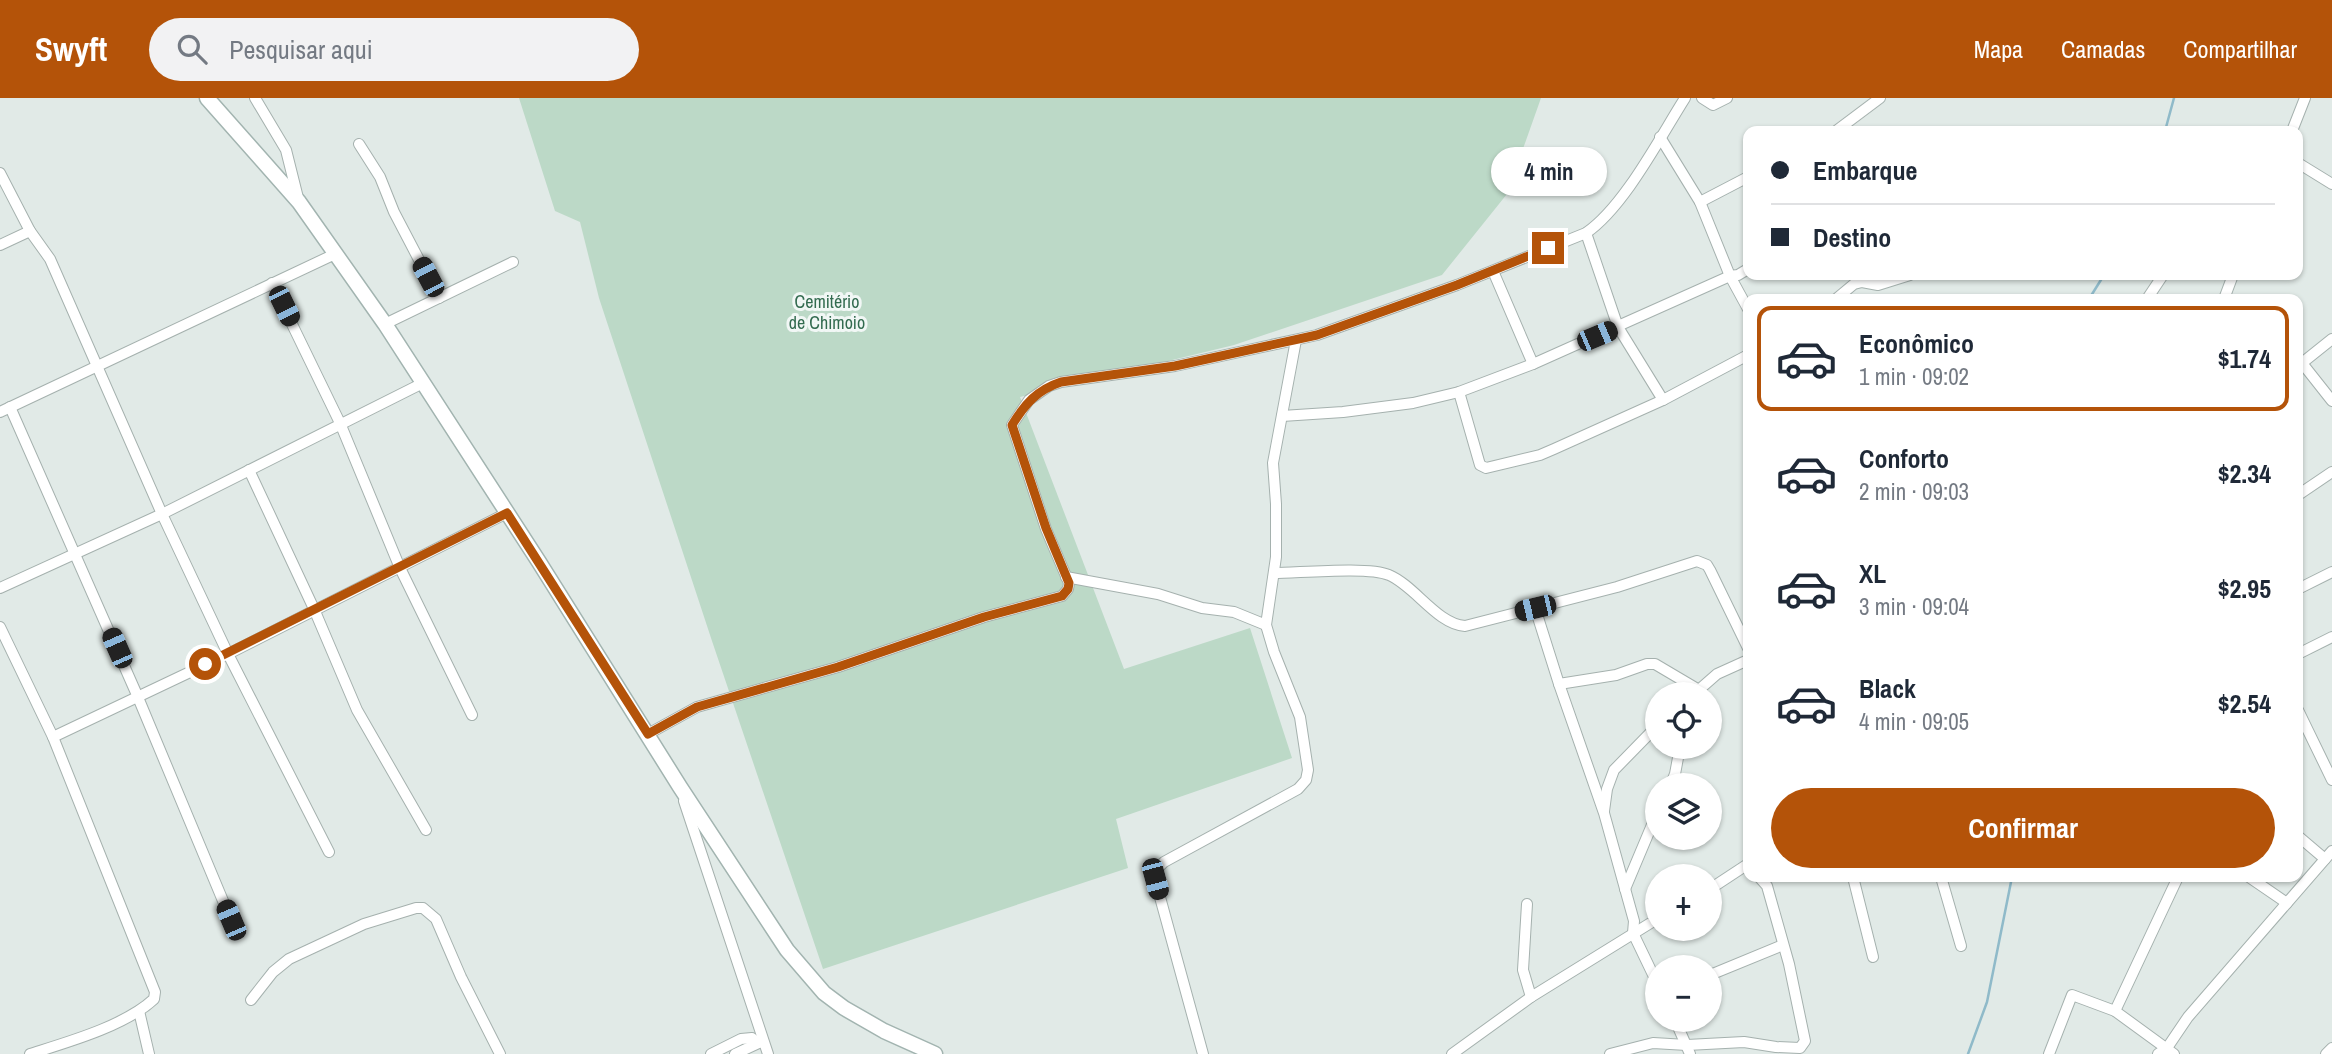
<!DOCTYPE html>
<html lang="pt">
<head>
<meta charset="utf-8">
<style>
	body { margin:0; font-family:"Archivo Narrow",sans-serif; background:#f2f2f3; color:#1f2937; height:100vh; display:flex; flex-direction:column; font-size:26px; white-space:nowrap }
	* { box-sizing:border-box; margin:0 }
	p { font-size:23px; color:#747a83 }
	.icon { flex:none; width:38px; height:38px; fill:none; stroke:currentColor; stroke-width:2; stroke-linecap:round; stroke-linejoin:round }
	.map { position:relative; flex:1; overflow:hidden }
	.drawer { position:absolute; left:1743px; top:196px; width:560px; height:588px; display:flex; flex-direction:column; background:#fff; border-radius:14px; box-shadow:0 2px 5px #0004 }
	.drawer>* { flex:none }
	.banner { position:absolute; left:1743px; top:28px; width:560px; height:154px; border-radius:14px; box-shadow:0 2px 5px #0004; display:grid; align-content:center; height:154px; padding:0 28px; background:#fff }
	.controls { position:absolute; left:1645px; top:584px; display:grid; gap:14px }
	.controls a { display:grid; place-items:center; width:77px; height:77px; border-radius:50%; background:#fff; box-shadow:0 2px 5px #0004; font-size:35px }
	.end { position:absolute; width:32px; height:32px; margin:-16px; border:9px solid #b45309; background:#fff; box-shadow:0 0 0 4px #fff }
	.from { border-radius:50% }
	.bubble { position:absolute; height:49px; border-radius:24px; background:#fff; box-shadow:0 2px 5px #0004; font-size:23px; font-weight:700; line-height:49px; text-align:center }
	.car { position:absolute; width:21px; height:42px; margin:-21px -10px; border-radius:9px; box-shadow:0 0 5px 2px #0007; background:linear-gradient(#222 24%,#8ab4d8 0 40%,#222 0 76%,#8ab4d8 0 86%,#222 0) }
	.banner b { display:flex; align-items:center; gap:24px; height:66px; font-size:26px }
	.banner b+b { border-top:2px solid #e0e1e3 }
	.banner i { width:18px; height:18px; background:#1f2937 }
	ul { padding:12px 0 0; list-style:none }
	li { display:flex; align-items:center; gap:21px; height:105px; margin:0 14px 10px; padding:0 14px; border:4px solid transparent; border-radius:14px }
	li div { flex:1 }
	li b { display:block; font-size:26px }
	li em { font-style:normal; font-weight:700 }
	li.active { border-color:#b45309 }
	li>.icon { width:63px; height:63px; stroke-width:1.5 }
	.primary-button { display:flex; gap:14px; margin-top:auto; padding:14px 28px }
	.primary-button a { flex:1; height:80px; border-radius:42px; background:#b45309; color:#fff; font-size:28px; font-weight:700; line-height:80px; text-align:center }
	header { display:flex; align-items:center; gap:42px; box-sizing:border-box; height:98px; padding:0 35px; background:#b45309; color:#fff }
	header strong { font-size:33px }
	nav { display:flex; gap:38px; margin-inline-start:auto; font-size:24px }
	.search { width:490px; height:63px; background:#f2f2f3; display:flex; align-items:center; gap:18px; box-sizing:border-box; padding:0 24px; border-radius:38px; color:#747a83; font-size:26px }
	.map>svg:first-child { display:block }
	.green { fill:#bcd9c7 }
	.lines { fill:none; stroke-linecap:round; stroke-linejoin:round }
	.stream { stroke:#8fbac9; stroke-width:2.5 }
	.street-casing { stroke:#a5b1ae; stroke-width:12 }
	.secondary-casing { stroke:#a2b4b0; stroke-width:17 }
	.street { stroke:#fff; stroke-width:10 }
	.secondary { stroke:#fff; stroke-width:14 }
	.route { stroke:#b45309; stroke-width:9 }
	.labels { text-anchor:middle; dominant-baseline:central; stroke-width:6; stroke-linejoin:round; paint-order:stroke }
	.park-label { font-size:18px; fill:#326b4f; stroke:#f1f7f5 }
</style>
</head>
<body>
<header>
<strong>Swyft</strong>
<div class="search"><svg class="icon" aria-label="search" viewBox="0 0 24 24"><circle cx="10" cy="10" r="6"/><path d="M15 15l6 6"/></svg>Pesquisar aqui</div>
<nav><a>Mapa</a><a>Camadas</a><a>Compartilhar</a></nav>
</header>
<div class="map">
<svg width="2332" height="956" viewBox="0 0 2332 956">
	<rect width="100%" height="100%" fill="#e1eae7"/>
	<!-- green -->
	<path class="green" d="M519 0H1541L1507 96 1442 177 1234 247 1020 299 1124 571 1250 530 1292 660 1116 721 1128 770 823 871 712 543 599 200 580 124 555 113Z"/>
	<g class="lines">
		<!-- stream -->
		<g class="stream">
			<path d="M2165 33 2174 0"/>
			<path d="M2089 201 2104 177"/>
			<path d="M1968 956 1987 904 2012 779"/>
		</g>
		<defs>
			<g id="street">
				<path d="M255 0 286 52 298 100"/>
				<path d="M1702 0 1713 7 1727 0"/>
				<path d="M1836 33 1880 0"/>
				<path d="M2292 33 2305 0"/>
				<path d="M1660 39 1700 104 1730 178 1748 211"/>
				<path d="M359 46 380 79 394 114 439 200"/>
				<path d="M2298 65 2332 86"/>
				<path d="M0 75 30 133 50 161 162 416 228 556 329 754"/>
				<path d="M1700 104 1748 79"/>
				<path d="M1586 135 1618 229 1663 302"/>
				<path d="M0 147 30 133"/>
				<path d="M1493 173 1533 266"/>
				<path d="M272 185 340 325 400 470 472 617"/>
				<path d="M1836 201 1854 186 1862 184 1878 187 1910 177"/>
				<path d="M2147 201 2163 177"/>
				<path d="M2224 201 2233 177"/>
				<path d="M385 226 513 164"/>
				<path d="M2298 260 2332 303"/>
				<path d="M2302 265 2332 241"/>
				<path d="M1459 294 1480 367 1486 370 1540 357 1554 351 1663 302 1748 257"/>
				<path d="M10 309 137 597 231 822"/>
				<path d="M0 314 335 156"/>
				<path d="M1282 318 1343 314 1413 305 1459 294 1533 266 1730 178 1738 177 1748 171"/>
				<path d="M249 372 314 511 357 612 426 732"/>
				<path d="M2298 397 2332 374"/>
				<path d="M1274 475C1298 475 1369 468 1389 477 1415 488 1437 526 1465 528L1617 489 1697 463 1707 467 1710 472 1748 550"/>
				<path d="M1066 479 1158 496 1202 510 1234 514 1266 527"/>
				<path d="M0 490 162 416 423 285"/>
				<path d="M2298 491 2332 474"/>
				<path d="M1535 510 1559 586 1604 715 1634 823 1633 835 1657 885"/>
				<path d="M0 529 53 639 155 894 154 901C125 928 68 944 30 956"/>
				<path d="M2298 556 2332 539"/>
				<path d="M1559 586 1616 577 1647 566H1655L1699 592"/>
				<path d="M1693 597 1717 576 1748 562"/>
				<path d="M2298 612 2332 682"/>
				<path d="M648 636 697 609 838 569 984 519 1062 498 1068 491 1069 485 1046 431 1012 327 1029 302 1049 288 1061 284 1175 268 1317 237 1457 187 1586 135C1624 109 1659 41 1685 0"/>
				<path d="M53 639 228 556 507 415"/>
				<path d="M1670 688 1675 676 1680 649"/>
				<path d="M684 703 768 956"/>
				<path d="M1604 713 1607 691 1614 672 1657 628"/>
				<path d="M2298 738 2325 761"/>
				<path d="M1853 779 1873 859"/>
				<path d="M1941 779 1961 848"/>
				<path d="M2249 779 2287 805"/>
				<path d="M1625 791 1657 715"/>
				<path d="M1710 791 1748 766"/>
				<path d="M1527 806 1523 872 1531 899"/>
				<path d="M1710 877 1783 847"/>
				<path d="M251 902 273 874 289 861 364 826 416 810H423L436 821 461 879 500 956"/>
				<path d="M139 913 149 956"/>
				<path d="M2115 913 2178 779"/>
				<path d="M1675 922 1690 956"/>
				<path d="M711 956 741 941 752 940 758 945"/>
				<path d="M735 956 763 943"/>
				<path d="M1203 956 1155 781 1156 772 1164 764 1298 691 1306 682 1308 672 1300 619 1274 554 1266 527 1276 459V406L1273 365 1296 242"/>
				<path d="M1452 956 1531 899 1657 821"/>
				<path d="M1610 956 1653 945 1687 947 1744 944 1776 949 1800 950 1805 943 1789 866 1767 788 1759 779"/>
				<path d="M2049 956 2072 897 2115 913 2174 956"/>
				<path d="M2158 956 2167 950 2188 919 2332 753"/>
				<path d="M2326 956 2332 950"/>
			</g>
			<path id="secondary" d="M207 0 299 104 385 226 539 464 680 689 787 852 824 895 844 910 884 933 935 956"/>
		</defs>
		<!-- street casing -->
		<use href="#street" class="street-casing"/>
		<!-- secondary casing -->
		<use href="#secondary" class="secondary-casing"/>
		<!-- street -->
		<use href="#street" class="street"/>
		<!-- secondary -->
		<use href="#secondary" class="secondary"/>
	</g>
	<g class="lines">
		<!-- route -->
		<path class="route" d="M205 566 507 415 648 636 697 609 838 569 984 519 1062 498 1068 491 1069 485 1046 430 1012 327C1025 306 1037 292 1061 284L1175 268 1317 237 1457 187 1548 150"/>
	</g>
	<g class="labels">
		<!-- park labels -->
		<g class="park-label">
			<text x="827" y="203">Cemitério<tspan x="827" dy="21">de Chimoio</tspan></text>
		</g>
	</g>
</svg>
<div class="controls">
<a><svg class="icon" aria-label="locate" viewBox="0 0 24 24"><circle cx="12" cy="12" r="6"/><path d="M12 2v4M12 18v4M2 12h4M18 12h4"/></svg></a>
<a><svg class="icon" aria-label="layers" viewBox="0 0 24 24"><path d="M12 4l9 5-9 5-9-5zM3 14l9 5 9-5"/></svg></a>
<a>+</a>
<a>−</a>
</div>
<i class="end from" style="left:205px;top:566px"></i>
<i class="end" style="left:1548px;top:150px"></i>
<div class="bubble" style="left:1491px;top:49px;width:116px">4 min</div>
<i class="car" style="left:428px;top:179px;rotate:332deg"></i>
<i class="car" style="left:284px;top:208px;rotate:154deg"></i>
<i class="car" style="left:1597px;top:238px;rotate:67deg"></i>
<i class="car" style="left:1535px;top:510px;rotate:257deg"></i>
<i class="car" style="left:117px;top:550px;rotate:336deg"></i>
<i class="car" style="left:1155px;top:781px;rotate:165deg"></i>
<i class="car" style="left:231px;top:822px;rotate:337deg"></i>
<div class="banner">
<b><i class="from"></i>Embarque</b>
<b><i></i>Destino</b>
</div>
<section class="drawer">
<ul>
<li class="active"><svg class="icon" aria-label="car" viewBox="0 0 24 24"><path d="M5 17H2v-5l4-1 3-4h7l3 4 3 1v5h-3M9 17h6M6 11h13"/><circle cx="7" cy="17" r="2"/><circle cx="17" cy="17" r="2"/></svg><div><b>Econômico</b><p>1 min · 09:02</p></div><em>$1.74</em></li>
<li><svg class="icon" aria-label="car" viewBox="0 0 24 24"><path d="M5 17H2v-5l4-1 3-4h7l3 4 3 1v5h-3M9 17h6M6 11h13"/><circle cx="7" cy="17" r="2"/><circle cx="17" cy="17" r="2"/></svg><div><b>Conforto</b><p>2 min · 09:03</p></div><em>$2.34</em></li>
<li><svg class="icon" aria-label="car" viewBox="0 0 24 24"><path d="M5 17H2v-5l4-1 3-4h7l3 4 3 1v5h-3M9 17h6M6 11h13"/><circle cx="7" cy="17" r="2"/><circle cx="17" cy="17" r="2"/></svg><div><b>XL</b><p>3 min · 09:04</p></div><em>$2.95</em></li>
<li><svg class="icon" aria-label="car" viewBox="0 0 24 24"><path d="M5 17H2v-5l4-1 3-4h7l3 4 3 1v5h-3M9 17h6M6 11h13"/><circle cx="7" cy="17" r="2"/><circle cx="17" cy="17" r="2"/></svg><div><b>Black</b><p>4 min · 09:05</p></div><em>$2.54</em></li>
</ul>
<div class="primary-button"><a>Confirmar</a></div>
</section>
</div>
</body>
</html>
